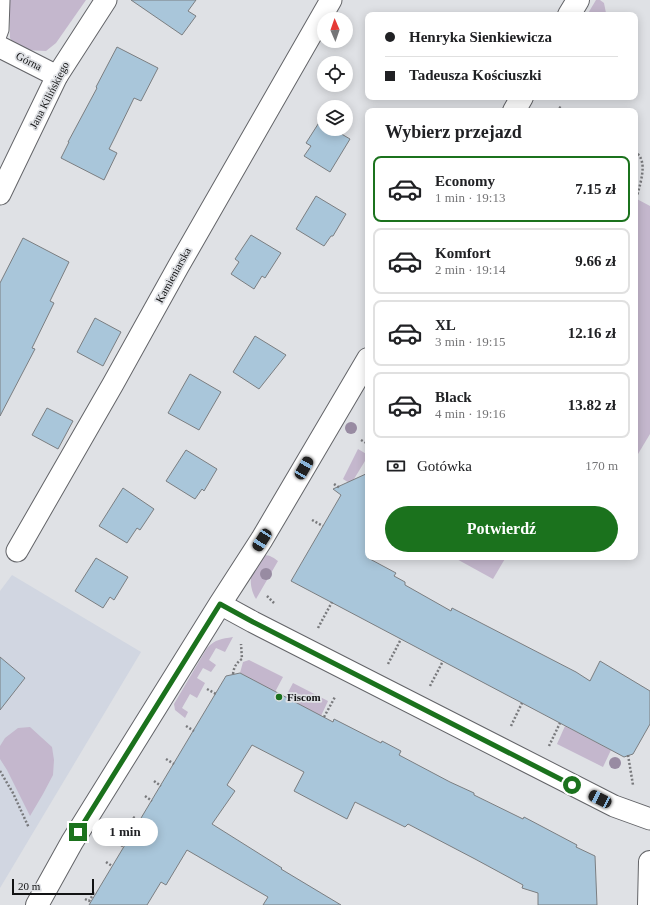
<!DOCTYPE html>
<html lang="pl">
<head>
<meta charset="utf-8">
<style>
	body { margin:0; font-family:"Times New Roman",serif; background:#f2f2f2; color:#202124; height:100vh; display:flex; flex-direction:column; font-size:15px; white-space:nowrap }
	* { box-sizing:border-box; margin:0 }
	p { font-size:13px; color:#757577 }
	.icon { flex:none; width:22px; height:22px; fill:none; stroke:currentColor; stroke-width:2; stroke-linecap:round; stroke-linejoin:round }
	.map { position:relative; flex:1; overflow:hidden }
	.details { position:absolute; left:365px; top:108px; width:273px; height:452px; display:flex; flex-direction:column; background:#fff; border-radius:8px; box-shadow:0 2px 10px #0003 }
	.details>* { flex:none }
	.hud { position:absolute; left:365px; top:12px; width:273px; height:88px; border-radius:8px; box-shadow:0 2px 10px #0003; display:grid; align-content:center; height:88px; padding:0 20px; background:#fff }
	.needle { width:26px; rotate:358deg }
	.fabs { position:absolute; left:317px; top:12px; display:grid; gap:8px }
	.fabs a { display:grid; place-items:center; width:36px; height:36px; border-radius:50%; background:#fff; box-shadow:0 2px 10px #0003; font-size:20px }
	.scale { position:absolute; left:12px; bottom:10px; width:82px; box-sizing:border-box; padding-left:4px; border:2px solid #121314; border-top:0; font-size:11px; line-height:14px; white-space:nowrap; color:#121314; -webkit-text-stroke:3px #dfe1e5; paint-order:stroke }
	.end { position:absolute; width:18px; height:18px; margin:-9px; border:5px solid #1b721d; background:#fff; box-shadow:0 0 0 2px #fff }
	.from { border-radius:50% }
	.bubble { position:absolute; height:28px; border-radius:14px; background:#fff; box-shadow:0 2px 10px #0003; font-size:13px; font-weight:700; line-height:28px; text-align:center }
	.car { position:absolute; width:12px; height:24px; margin:-12px -6px; border-radius:5px; box-shadow:0 0 3px 1px #0007; background:linear-gradient(#222 24%,#8ab4d8 0 40%,#222 0 76%,#8ab4d8 0 86%,#222 0) }
	.hud b { display:flex; align-items:center; gap:14px; height:38px; font-size:15px }
	.hud b+b { border-top:1px solid #e0e0e0 }
	.hud i { width:10px; height:10px; background:#202124 }
	ul { padding:0; list-style:none }
	li { display:flex; align-items:center; gap:12px; height:66px; margin:0 8px 6px; padding:0 12px; border:2px solid #e0e0e0; border-radius:8px }
	li div { flex:1 }
	li b { display:block; font-size:15px }
	li em { font-style:normal; font-weight:700 }
	li.active { border-color:#1b721d }
	li>.icon { width:36px; height:36px; stroke-width:1.5 }
	h2 { padding:0 20px; font-size:18px; line-height:48px }
	.pay { display:flex; align-items:center; gap:10px; height:44px; padding:0 20px; font-size:15px }
	.pay p { margin-inline-start:auto }
	.action { display:flex; gap:8px; margin-top:auto; padding:8px 20px }
	.action a { flex:1; height:46px; border-radius:24px; background:#1b721d; color:#fff; font-size:16px; font-weight:700; line-height:46px; text-align:center }
	.map>svg:first-child { display:block }
	.built { fill:#d1d6e1 }
	.green { fill:#c4b7cd }
	.building { fill:#a9c6da; stroke:#7b7e81 }
	.lines { fill:none; stroke-linecap:round; stroke-linejoin:round }
	.lane-casing { stroke:#636468; stroke-width:13 }
	.street-casing { stroke:#636468; stroke-width:23 }
	.secondary-casing { stroke:#636468; stroke-width:24 }
	.path { stroke:#78797c; stroke-width:2.5; stroke-dasharray:2 2; stroke-linecap:butt }
	.lane { stroke:#fff; stroke-width:11 }
	.street { stroke:#fff; stroke-width:21 }
	.secondary { stroke:#fff; stroke-width:22 }
	.tree { fill:#988ba2 }
	.route { stroke:#1b721d; stroke-width:5 }
	.poi-dot { fill:#1b721d; stroke:#dfe1e5; stroke-width:1.5 }
	.labels { text-anchor:middle; dominant-baseline:central; stroke-width:3.5; stroke-linejoin:round; paint-order:stroke }
	.street-label { font-size:11px; fill:#121314; stroke:#dfe1e5 }
	.poi-label { font-size:11px; font-weight:bold; fill:#121314; stroke:#dfe1e5; text-anchor:start }
</style>
</head>
<body>
<div class="map">
<svg width="650" height="905" viewBox="0 0 650 905">
	<rect width="100%" height="100%" fill="#dfe1e5"/>
	<!-- built -->
	<path class="built" d="M12 575 141 652 0 888V591Z"/>
	<!-- green -->
	<g class="green">
		<path d="M10 0H86L56 43 46 51 25 50 14 45 10 38Z"/>
		<path d="M596 0H600L604 3 606 13 605 15H587Z"/>
		<path d="M635 198 650 206V434L635 459Z"/>
		<path d="M358 449 368 455V456L351 484 343 479Z"/>
		<path d="M264 555C270 555 274 558 278 561L256 599C252 592 249 582 252 574 253 569 261 560 264 555Z"/>
		<path d="M453 557H506L493 579Z"/>
		<path d="M233 637 225 652 216 648 209 660 216 665 211 672 203 668 197 678 205 683 197 698 190 694 182 708 188 712 185 718 175 710 174 704 207 648C216 639 221 639 233 637Z"/>
		<path d="M249 660 283 677 275 692 240 673 243 662Z"/>
		<path d="M293 683 328 701 321 716 285 698Z"/>
		<path d="M565 726 611 750 603 767 557 744Z"/>
		<path d="M30 727 52 747 54 760 53 775 43 794 30 816 7 770 0 759V746L5 738 18 728Z"/>
	</g>
	<!-- building -->
	<g class="building">
		<path d="M131 0H196L188 11 196 16 182 35Z"/>
		<path d="M117 47 158 68 141 101 134 98 115 137 109 149 117 153 104 180 61 158 69 142H68L97 88 96 87Z"/>
		<path d="M320 121 324 123V129H333L350 139 330 172 304 156 311 146 306 143Z"/>
		<path d="M316 196 346 214 333 236H331L324 246 296 229Z"/>
		<path d="M251 235 281 253 265 278 262 276 254 289 231 274 239 262 235 259Z"/>
		<path d="M23 238 69 262 50 301 54 303 32 348 35 349 0 416V283Z"/>
		<path d="M95 318 121 332 103 366 77 352Z"/>
		<path d="M255 336 286 355 259 389 233 372Z"/>
		<path d="M190 374 221 392 199 430 168 413Z"/>
		<path d="M47 408 73 421 58 449 32 435Z"/>
		<path d="M186 450 217 469 204 491 202 489 195 499 166 481Z"/>
		<path d="M368 473V558L396 573 394 576 405 582V585L451 611 452 608 576 672 590 681 600 661 650 691V724L633 754 624 757 611 750 291 581 341 495 333 489Z"/>
		<path d="M123 488 154 509 140 530 137 528 127 543 99 526Z"/>
		<path d="M96 558 128 577 114 600 110 597 103 608 75 591Z"/>
		<path d="M0 657 25 678 0 710Z"/>
		<path d="M240 673 333 722 334 719 381 743 382 741 401 751 399 755 450 782 474 793V795L523 819 524 817 577 845 576 847 595 856 597 905H538V893L522 888 523 885 475 859 408 824 405 827 355 802 347 819 294 791 304 772 252 745 227 785 235 791 212 824 282 868 281 869 341 905H263L268 897 187 850 166 885 161 882 147 905H89L226 676Z"/>
	</g>
	<g class="lines">
		<defs>
			<path id="lane" d="M0 38 3 30 4 0"/>
			<g id="street">
				<path d="M0 47 57 76"/>
				<path d="M0 194 57 76 106 0"/>
				<path d="M17 551 113 384 178 267 331 0"/>
				<path d="M220 604 253 622 614 806 650 819"/>
			</g>
			<g id="secondary">
				<path d="M569 15 578 0"/>
				<path d="M514 111 522 97"/>
				<path d="M37 905 72 842 90 813 220 604 262 539 368 359"/>
				<path d="M649 905 650 862"/>
			</g>
		</defs>
		<!-- lane casing -->
		<use href="#lane" class="lane-casing"/>
		<!-- street casing -->
		<use href="#street" class="street-casing"/>
		<!-- secondary casing -->
		<use href="#secondary" class="secondary-casing"/>
		<!-- path -->
		<g class="path">
			<path d="M559 107 566 111"/>
			<path d="M635 151C637 153 640 156 641 159 646 170 638 191 635 203"/>
			<path d="M361 440 368 444"/>
			<path d="M334 484 340 488"/>
			<path d="M312 520 323 526"/>
			<path d="M267 596 274 603"/>
			<path d="M318 628 332 602"/>
			<path d="M388 664 401 639"/>
			<path d="M233 674C234 667 236 663 242 659L241 644"/>
			<path d="M430 686 443 661"/>
			<path d="M207 689 216 694"/>
			<path d="M324 717 335 697"/>
			<path d="M186 726 194 731"/>
			<path d="M511 726 522 703"/>
			<path d="M549 746 560 723"/>
			<path d="M628 755 633 785"/>
			<path d="M166 759 174 764"/>
			<path d="M0 771 13 793 29 828"/>
			<path d="M154 781 161 786"/>
			<path d="M145 796 152 801"/>
			<path d="M133 817 139 821"/>
			<path d="M118 843 124 847"/>
			<path d="M106 862 112 866"/>
			<path d="M85 899 89 901 94 893 96 894"/>
		</g>
		<!-- lane -->
		<use href="#lane" class="lane"/>
		<!-- street -->
		<use href="#street" class="street"/>
		<!-- secondary -->
		<use href="#secondary" class="secondary"/>
	</g>
	<!-- trees -->
	<g class="tree">
		<circle cx="351" cy="428" r="6"/>
		<circle cx="266" cy="574" r="6"/>
		<circle cx="615" cy="763" r="6"/>
	</g>
	<g class="lines">
		<!-- route -->
		<path class="route" d="M78 832 220 604 253 622 572 785"/>
	</g>
	<!-- markers -->
	<circle class="poi-dot" cx="279" cy="697" r="4"/>
	<g class="labels">
		<!-- street labels -->
		<g class="street-label">
			<text transform="translate(29 61) rotate(27)">Górna</text>
			<text transform="translate(49 95) rotate(-63)">Jana Kilińskiego</text>
			<text transform="translate(173 275) rotate(-61)">Kamieniarska</text>
		</g>
		<!-- poi labels -->
		<g class="poi-label">
			<text x="287" y="697">Fiscom</text>
		</g>
	</g>
</svg>
<div class="fabs">
<a><svg class="needle" viewBox="-14 -14 28 28"><path d="M0-13l5 13h-10z" fill="#e53935"/><path d="M0 13l5-13h-10z" fill="#757577"/></svg></a>
<a><svg class="icon" aria-label="locate" viewBox="0 0 24 24"><circle cx="12" cy="12" r="6"/><path d="M12 2v4M12 18v4M2 12h4M18 12h4"/></svg></a>
<a><svg class="icon" aria-label="layers" viewBox="0 0 24 24"><path d="M12 4l9 5-9 5-9-5zM3 14l9 5 9-5"/></svg></a>
</div>
<div class="scale">20 m</div>
<i class="end from" style="left:572px;top:785px"></i>
<i class="end" style="left:78px;top:832px"></i>
<div class="bubble" style="left:92px;top:818px;width:66px">1 min</div>
<i class="car" style="left:304px;top:468px;rotate:30deg"></i>
<i class="car" style="left:262px;top:540px;rotate:213deg"></i>
<i class="car" style="left:600px;top:799px;rotate:297deg"></i>
<div class="hud">
<b><i class="from"></i>Henryka Sienkiewicza</b>
<b><i></i>Tadeusza Kościuszki</b>
</div>
<section class="details">
<h2>Wybierz przejazd</h2>
<ul>
<li class="active"><svg class="icon" aria-label="car" viewBox="0 0 24 24"><path d="M5 17H2v-5l4-1 3-4h7l3 4 3 1v5h-3M9 17h6M6 11h13"/><circle cx="7" cy="17" r="2"/><circle cx="17" cy="17" r="2"/></svg><div><b>Economy</b><p>1 min · 19:13</p></div><em>7.15 zł</em></li>
<li><svg class="icon" aria-label="car" viewBox="0 0 24 24"><path d="M5 17H2v-5l4-1 3-4h7l3 4 3 1v5h-3M9 17h6M6 11h13"/><circle cx="7" cy="17" r="2"/><circle cx="17" cy="17" r="2"/></svg><div><b>Komfort</b><p>2 min · 19:14</p></div><em>9.66 zł</em></li>
<li><svg class="icon" aria-label="car" viewBox="0 0 24 24"><path d="M5 17H2v-5l4-1 3-4h7l3 4 3 1v5h-3M9 17h6M6 11h13"/><circle cx="7" cy="17" r="2"/><circle cx="17" cy="17" r="2"/></svg><div><b>XL</b><p>3 min · 19:15</p></div><em>12.16 zł</em></li>
<li><svg class="icon" aria-label="car" viewBox="0 0 24 24"><path d="M5 17H2v-5l4-1 3-4h7l3 4 3 1v5h-3M9 17h6M6 11h13"/><circle cx="7" cy="17" r="2"/><circle cx="17" cy="17" r="2"/></svg><div><b>Black</b><p>4 min · 19:16</p></div><em>13.82 zł</em></li>
</ul>
<div class="pay"><svg class="icon" aria-label="cash" viewBox="0 0 24 24"><path d="M3 7h18v10H3z"/><circle cx="12" cy="12" r="2"/></svg>Gotówka<p>170 m</p></div>
<div class="action"><a>Potwierdź</a></div>
</section>
</div>
</body>
</html>
